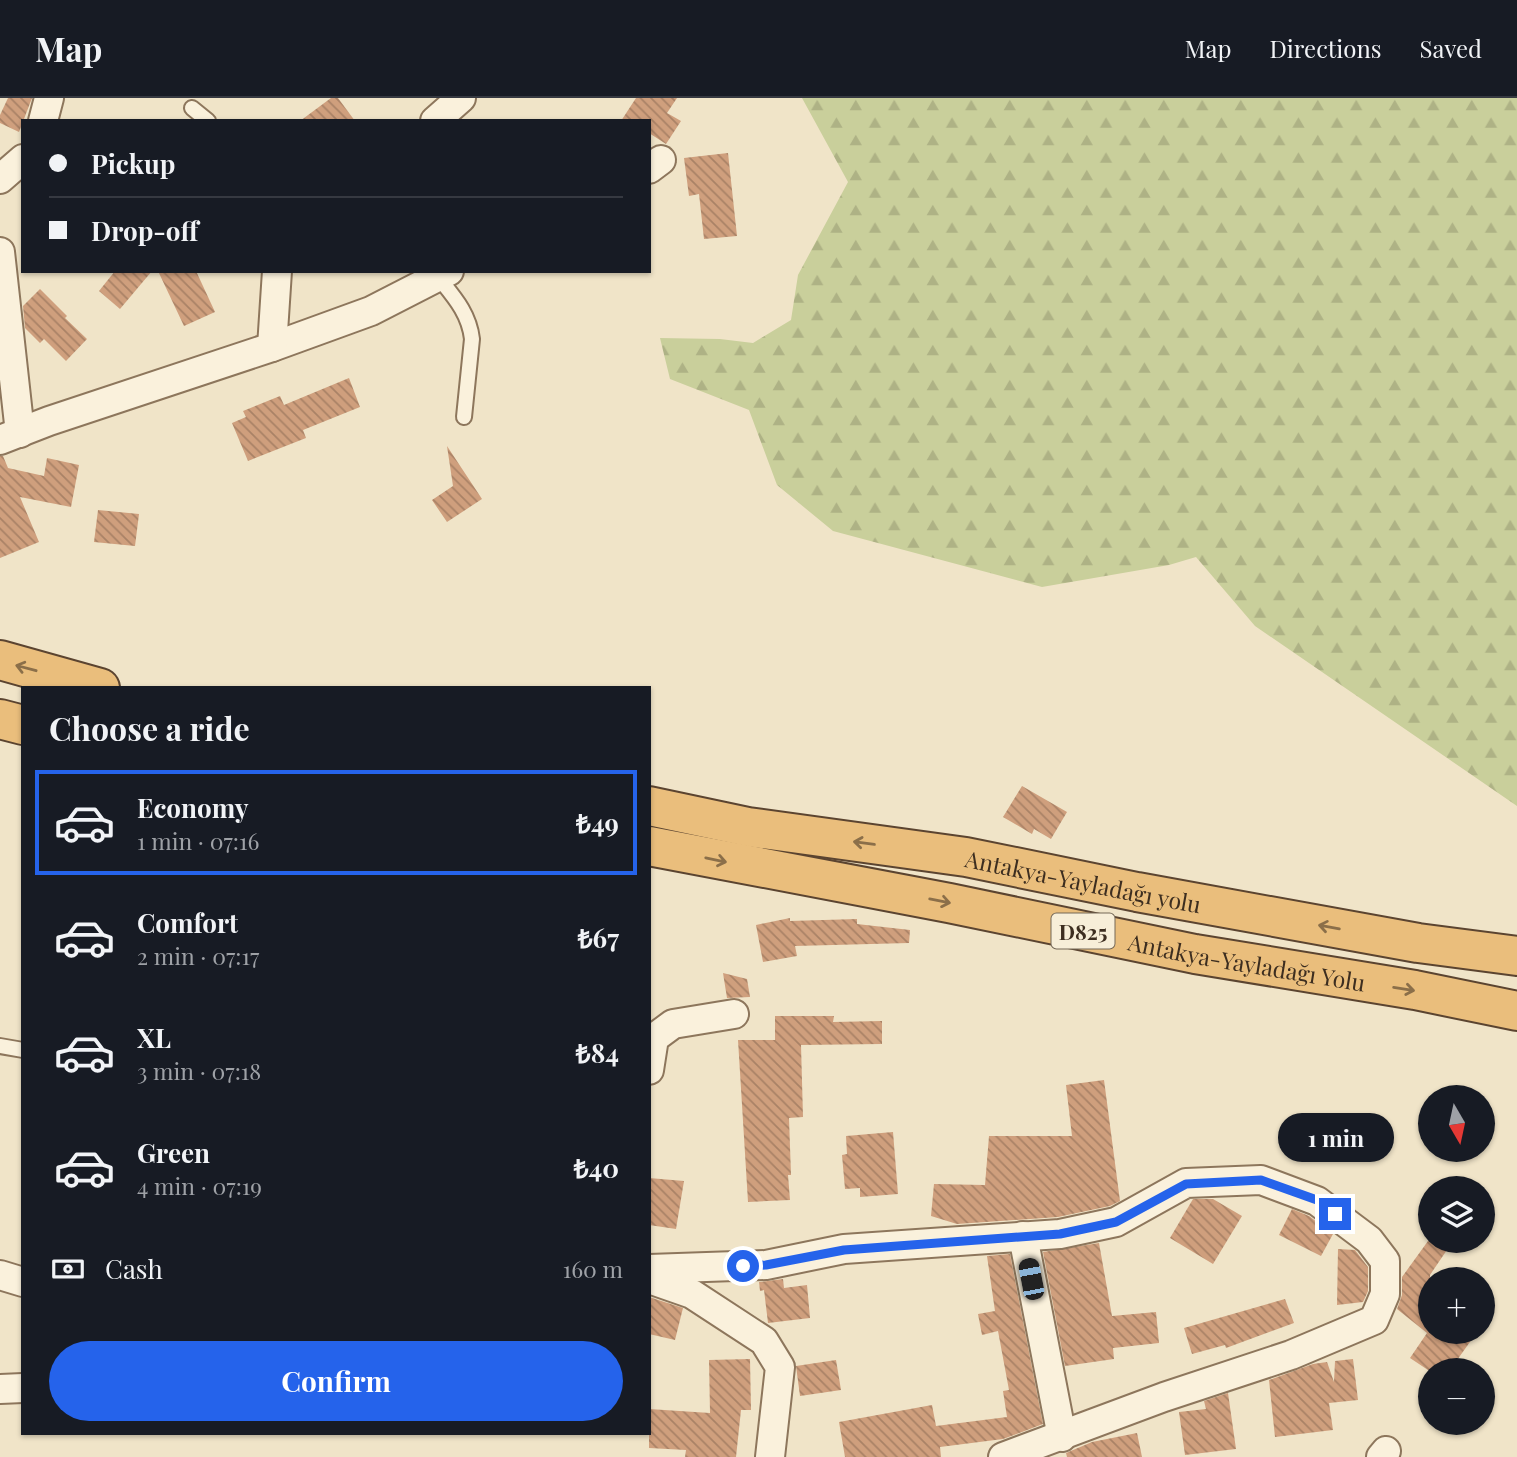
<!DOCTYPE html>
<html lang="en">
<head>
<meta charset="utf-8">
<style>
	body { margin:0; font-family:"Playfair Display",serif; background:#20242c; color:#f1f3f6; height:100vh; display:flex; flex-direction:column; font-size:26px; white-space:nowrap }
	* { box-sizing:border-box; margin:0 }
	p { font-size:23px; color:#9ea1a6 }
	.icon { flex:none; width:38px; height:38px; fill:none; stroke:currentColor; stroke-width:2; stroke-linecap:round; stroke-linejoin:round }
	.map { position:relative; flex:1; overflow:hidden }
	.details { position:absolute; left:21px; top:588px; width:630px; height:749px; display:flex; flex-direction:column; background:#171b24; border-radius:0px; box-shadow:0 2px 5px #0004 }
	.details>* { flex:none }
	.banner { position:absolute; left:21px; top:21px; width:630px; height:154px; border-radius:0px; box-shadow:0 2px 5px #0004; display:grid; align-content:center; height:154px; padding:0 28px; background:#171b24 }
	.needle { width:46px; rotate:171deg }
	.controls { position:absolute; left:1418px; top:987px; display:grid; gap:14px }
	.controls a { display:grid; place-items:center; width:77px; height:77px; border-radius:50%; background:#171b24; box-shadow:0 2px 5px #0004; font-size:35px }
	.end { position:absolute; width:32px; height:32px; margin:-16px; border:9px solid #2563eb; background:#fff; box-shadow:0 0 0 4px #fff }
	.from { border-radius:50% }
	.bubble { position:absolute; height:49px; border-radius:24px; background:#171b24; box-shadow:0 2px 5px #0004; font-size:23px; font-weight:700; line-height:49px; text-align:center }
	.car { position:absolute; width:21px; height:42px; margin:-21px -10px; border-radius:9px; box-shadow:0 0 5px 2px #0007; background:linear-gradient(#222 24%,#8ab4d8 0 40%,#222 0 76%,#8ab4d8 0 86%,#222 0) }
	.banner b { display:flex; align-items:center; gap:24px; height:66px; font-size:26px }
	.banner b+b { border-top:2px solid #363941 }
	.banner i { width:18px; height:18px; background:#f1f3f6 }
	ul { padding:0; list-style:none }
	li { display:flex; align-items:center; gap:21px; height:105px; margin:0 14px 10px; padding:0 14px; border:4px solid transparent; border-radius:0px }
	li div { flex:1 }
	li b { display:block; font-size:26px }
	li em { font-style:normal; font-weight:700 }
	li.current { border-color:#2563eb }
	li>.icon { width:63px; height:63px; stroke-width:1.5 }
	h2 { padding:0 28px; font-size:32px; line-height:84px }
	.pay { display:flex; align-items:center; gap:18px; height:77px; padding:0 28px; font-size:26px }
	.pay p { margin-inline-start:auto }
	.action { display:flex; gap:14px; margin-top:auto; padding:14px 28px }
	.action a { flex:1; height:80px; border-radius:42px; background:#2563eb; color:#fff; font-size:28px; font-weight:700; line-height:80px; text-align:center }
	header { display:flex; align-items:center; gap:42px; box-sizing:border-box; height:98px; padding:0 35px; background:#171b24; border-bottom:2px solid #363941 }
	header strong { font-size:33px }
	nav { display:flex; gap:38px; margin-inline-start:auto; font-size:24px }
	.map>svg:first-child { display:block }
	.forest { fill:url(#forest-firs) }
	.building { fill:url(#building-back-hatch) }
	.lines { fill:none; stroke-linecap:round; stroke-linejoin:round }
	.service-casing { stroke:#8d765c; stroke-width:18 }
	.minor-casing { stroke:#8d765c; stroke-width:32 }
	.trunk-casing { stroke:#5b4430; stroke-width:42 }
	.service { stroke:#faf1dc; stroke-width:14 }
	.minor { stroke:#faf1dc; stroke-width:28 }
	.trunk { stroke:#eabe7c; stroke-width:38 }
	.oneway { stroke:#8b6f49 }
	.route { stroke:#2563eb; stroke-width:9 }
	.labels { text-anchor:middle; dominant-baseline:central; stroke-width:5; stroke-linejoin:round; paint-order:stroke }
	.shield { fill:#f7eed8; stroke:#756857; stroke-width:2 }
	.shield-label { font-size:21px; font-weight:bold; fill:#3d2e20 }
	.street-label { font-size:23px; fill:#3d2e20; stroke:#f7eed8 }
</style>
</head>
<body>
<header>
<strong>Map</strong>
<nav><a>Map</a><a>Directions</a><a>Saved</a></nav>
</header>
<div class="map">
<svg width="1517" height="1359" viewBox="0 0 1517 1359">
	<defs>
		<pattern id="forest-firs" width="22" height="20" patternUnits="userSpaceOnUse" patternTransform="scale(1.75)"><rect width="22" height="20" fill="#c9cf9b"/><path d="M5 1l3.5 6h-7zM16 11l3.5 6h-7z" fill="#aeb285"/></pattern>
		<pattern id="building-back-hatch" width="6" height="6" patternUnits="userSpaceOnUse" patternTransform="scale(1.75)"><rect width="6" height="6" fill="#cf9f7d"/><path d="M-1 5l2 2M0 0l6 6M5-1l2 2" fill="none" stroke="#a98266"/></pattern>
	</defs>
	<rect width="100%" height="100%" fill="#f0e4c8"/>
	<!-- forest -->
	<path class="forest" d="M802 0H1517V708L1255 528 1196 459 1169 467 1042 489 833 433 777 387 749 312 670 281 660 240 720 241 753 245 791 222 798 177 848 84Z"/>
	<!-- building -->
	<g class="building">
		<path d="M8 0H32L19 34 0 25V17Z"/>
		<path d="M331 0H338L355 23H300Z"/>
		<path d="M636 0H677L667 15 681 23 666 46 649 35V23H621Z"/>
		<path d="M728 55 737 138 704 141 699 96 689 98 684 60Z"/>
		<path d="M115 173H152L120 211 99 193Z"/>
		<path d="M158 173H196L215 214 184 228Z"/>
		<path d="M40 191 67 218 65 220 87 241 66 263 44 241 40 245 25 230 23 208Z"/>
		<path d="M349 280 360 309 303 332 306 340 248 363 232 325 246 319 243 313 280 298 284 307Z"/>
		<path d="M447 348 482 401 447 424 432 402 453 388Z"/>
		<path d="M0 358H3L8 370 44 378 47 360 79 367 71 409 20 399 39 444 0 460Z"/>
		<path d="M98 412 139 416 135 448 94 444Z"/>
		<path d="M1022 688 1067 714 1051 741 1034 731 1032 736 1003 719Z"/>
		<path d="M790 820V823L857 821V826L910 832 909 845 795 848 797 858 763 864 756 827Z"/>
		<path d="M723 875 747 881 750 899 727 900Z"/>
		<path d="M775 918H834L833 924 882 923V946L801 947 803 1019 789 1020 791 1077H788L790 1102 748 1104 738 942H775Z"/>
		<path d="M1104 982 1120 1103 1110 1108 1058 1119 957 1126 931 1118 934 1086 985 1087 989 1038H1072L1066 987Z"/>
		<path d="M893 1034 898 1096 860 1099V1090L845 1091 842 1057 847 1056 846 1038Z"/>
		<path d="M649 1080 684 1083 676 1131 649 1127Z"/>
		<path d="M1193 1101H1213L1242 1118 1213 1166 1170 1140Z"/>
		<path d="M1292 1111 1309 1118 1333 1136 1321 1158 1279 1137Z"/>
		<path d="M1428 1143H1453L1430 1177V1234H1477L1450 1272H1428L1410 1260 1427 1235 1397 1211 1402 1197V1179Z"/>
		<path d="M1099 1145 1112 1218 1156 1214 1159 1245 1113 1250 1114 1261 1065 1268 1043 1154Z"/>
		<path d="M1338 1151 1355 1152 1368 1169V1193L1363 1204 1337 1207Z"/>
		<path d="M1010 1156 1043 1326 1003 1341 940 1349 941 1359H845L839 1324 932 1307 936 1328 1007 1319 1003 1293 1009 1292 998 1233 982 1237 978 1216 995 1213 987 1158Z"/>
		<path d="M783 1181 784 1190 807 1187 810 1220 768 1225 764 1192 760 1193 759 1184Z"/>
		<path d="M649 1199 683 1210 675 1242 649 1236Z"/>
		<path d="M1285 1201 1294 1225 1226 1250 1225 1247 1192 1256 1184 1230Z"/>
		<path d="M750 1261 751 1312H741L736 1359H685L686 1352 649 1350V1311L710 1315 709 1262Z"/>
		<path d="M1353 1261 1358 1302 1329 1305 1333 1332 1275 1339 1269 1282 1313 1266 1327 1264 1334 1284 1335 1263Z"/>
		<path d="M836 1262 841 1292 800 1298 796 1268Z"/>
		<path d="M1228 1295 1236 1351 1185 1357 1179 1314 1206 1311 1204 1303Z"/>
		<path d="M1137 1335 1142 1359H1067L1066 1355 1092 1344Z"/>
	</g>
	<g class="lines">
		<defs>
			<g id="service">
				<path d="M192 10 208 23"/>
				<path d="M438 179C454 199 469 215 472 241L464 319"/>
				<path d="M0 948 23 952"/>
			</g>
			<g id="minor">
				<path d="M43 23 49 0"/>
				<path d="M435 23 461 0"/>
				<path d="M649 71 661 62"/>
				<path d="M0 81 23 61"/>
				<path d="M0 154 20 335"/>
				<path d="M272 249 371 213 449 173"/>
				<path d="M0 342 49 323 272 249 277 173"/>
				<path d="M649 972 654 940 673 926 734 916"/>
				<path d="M1023 1138 1062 1339"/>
				<path d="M649 1171 766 1167 844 1151 1060 1136 1116 1124 1186 1085 1261 1082 1317 1103 1369 1142 1385 1163V1196L1374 1222 1291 1257 1164 1299 1003 1359"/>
				<path d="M0 1177 23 1184"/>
				<path d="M649 1181 692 1196 764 1243 780 1269 770 1359"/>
				<path d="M0 1291 23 1290"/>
				<path d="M1381 1359 1386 1353"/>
			</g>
			<g id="trunk">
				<path d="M0 562 100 590"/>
				<path d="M0 621 23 627"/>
				<path id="s1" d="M649 708 748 729 966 759 1137 794 1418 845 1517 858"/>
				<path id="s2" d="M649 748 949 805 1195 856 1415 892 1517 913"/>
			</g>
		</defs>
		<!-- service casing -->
		<use href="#service" class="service-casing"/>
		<!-- minor casing -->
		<use href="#minor" class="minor-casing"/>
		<!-- trunk casing -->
		<use href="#trunk" class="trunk-casing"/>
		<!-- service -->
		<use href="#service" class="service"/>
		<!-- minor -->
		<use href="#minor" class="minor"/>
		<!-- trunk -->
		<use href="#trunk" class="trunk"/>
	</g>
	<!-- one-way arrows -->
	<defs><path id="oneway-shaft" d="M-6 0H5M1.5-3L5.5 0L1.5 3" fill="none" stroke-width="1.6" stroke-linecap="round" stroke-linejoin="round" transform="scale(1.75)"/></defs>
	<g class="oneway">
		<use href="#oneway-shaft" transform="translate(26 570) rotate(-165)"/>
		<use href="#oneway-shaft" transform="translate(864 745) rotate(-172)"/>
		<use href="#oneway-shaft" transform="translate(716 762) rotate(12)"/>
		<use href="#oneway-shaft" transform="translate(940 803) rotate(11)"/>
		<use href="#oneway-shaft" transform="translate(1329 829) rotate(-170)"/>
		<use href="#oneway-shaft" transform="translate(1404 891) rotate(9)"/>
	</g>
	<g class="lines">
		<!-- route -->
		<path class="route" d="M743 1168 766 1167 844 1152 1060 1136 1116 1124 1186 1086 1261 1082 1317 1102 1335 1116"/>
	</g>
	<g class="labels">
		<!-- shield labels -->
		<rect class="shield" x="1051.5" y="815.5" width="63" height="35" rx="5"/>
		<g class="shield-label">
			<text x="1083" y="833">D825</text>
		</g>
		<!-- street labels -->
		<g class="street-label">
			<text stroke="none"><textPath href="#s1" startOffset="441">Antakya-Yayladağı yolu</textPath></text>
			<text stroke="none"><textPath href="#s2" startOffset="609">Antakya-Yayladağı Yolu</textPath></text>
		</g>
	</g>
</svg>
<div class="controls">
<a><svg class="needle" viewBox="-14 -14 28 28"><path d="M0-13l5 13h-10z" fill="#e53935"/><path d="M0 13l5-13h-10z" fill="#9ea1a6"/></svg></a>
<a><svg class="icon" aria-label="layers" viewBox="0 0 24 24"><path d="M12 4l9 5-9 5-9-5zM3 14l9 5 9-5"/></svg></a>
<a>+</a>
<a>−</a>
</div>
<i class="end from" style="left:743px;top:1168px"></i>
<i class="end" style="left:1335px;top:1116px"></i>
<div class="bubble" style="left:1278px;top:1015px;width:116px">1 min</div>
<i class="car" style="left:1031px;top:1181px;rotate:349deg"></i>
<div class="banner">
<b><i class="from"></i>Pickup</b>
<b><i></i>Drop-off</b>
</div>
<section class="details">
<h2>Choose a ride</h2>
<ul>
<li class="current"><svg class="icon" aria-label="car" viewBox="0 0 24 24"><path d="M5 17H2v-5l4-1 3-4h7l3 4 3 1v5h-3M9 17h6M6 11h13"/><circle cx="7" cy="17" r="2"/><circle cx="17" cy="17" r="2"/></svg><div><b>Economy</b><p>1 min · 07:16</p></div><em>₺49</em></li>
<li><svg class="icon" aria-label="car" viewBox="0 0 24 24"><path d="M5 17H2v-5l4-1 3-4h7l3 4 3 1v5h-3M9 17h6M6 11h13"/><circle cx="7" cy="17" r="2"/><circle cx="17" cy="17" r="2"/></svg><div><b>Comfort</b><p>2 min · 07:17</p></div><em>₺67</em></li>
<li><svg class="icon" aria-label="car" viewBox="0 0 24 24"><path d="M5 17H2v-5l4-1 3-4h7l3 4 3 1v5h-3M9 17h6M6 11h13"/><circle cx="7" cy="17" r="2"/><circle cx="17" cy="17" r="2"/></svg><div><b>XL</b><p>3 min · 07:18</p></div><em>₺84</em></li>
<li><svg class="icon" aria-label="car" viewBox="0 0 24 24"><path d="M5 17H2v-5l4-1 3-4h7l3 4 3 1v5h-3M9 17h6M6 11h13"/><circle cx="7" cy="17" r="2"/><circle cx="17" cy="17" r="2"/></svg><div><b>Green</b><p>4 min · 07:19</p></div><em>₺40</em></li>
</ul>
<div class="pay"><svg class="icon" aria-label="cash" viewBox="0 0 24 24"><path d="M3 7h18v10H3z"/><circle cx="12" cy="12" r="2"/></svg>Cash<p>160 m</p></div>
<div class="action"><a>Confirm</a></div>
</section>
</div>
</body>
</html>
